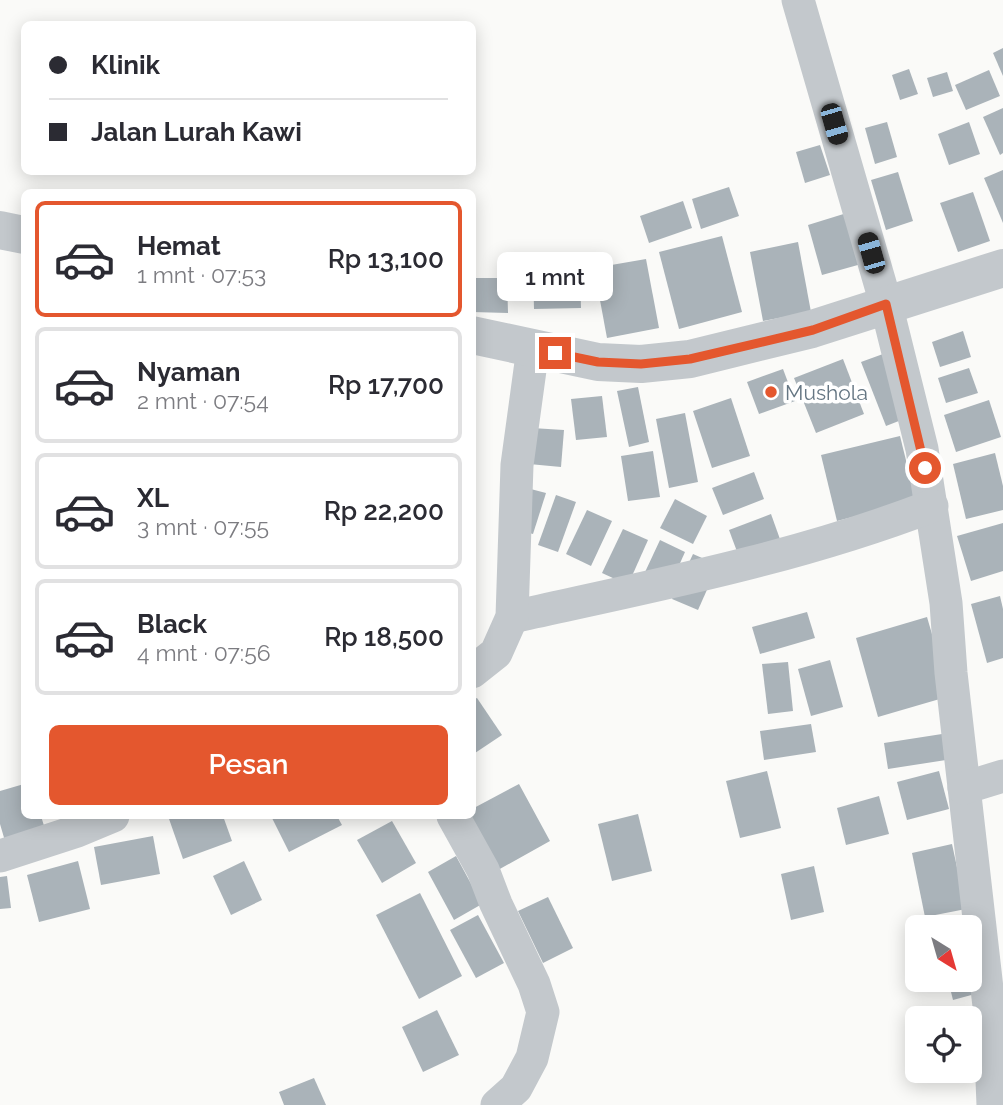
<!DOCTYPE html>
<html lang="id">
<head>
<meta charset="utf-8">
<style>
	body { margin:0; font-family:Raleway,sans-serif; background:#f2f2f3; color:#2b2b33; height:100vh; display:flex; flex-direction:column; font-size:26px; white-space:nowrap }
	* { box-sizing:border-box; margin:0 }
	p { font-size:23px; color:#7c7c81 }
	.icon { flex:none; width:38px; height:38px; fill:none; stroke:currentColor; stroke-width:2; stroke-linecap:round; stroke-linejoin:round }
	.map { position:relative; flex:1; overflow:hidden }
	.details { position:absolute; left:21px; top:189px; width:455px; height:630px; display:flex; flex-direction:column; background:#fff; border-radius:10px; box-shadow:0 4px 18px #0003 }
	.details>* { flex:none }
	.guide { position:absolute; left:21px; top:21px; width:455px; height:154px; border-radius:10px; box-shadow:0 4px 18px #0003; display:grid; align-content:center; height:154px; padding:0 28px; background:#fff }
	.needle { width:46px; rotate:143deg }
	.buttons { position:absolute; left:905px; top:915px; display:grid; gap:14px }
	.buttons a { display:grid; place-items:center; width:77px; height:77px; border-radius:10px; background:#fff; box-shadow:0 4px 18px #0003; font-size:35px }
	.end { position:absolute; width:32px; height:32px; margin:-16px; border:9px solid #e4572e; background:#fff; box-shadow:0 0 0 4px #fff }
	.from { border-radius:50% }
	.bubble { position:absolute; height:49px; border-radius:10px; background:#fff; box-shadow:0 4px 18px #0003; font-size:23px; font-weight:600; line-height:49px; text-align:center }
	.car { position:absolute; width:21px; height:42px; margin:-21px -10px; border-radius:9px; box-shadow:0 0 5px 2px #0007; background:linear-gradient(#222 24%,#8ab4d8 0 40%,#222 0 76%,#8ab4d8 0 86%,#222 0) }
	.guide b { display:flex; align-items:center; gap:24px; height:66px; font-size:26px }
	.guide b+b { border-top:2px solid #e1e1e2 }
	.guide i { width:18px; height:18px; background:#2b2b33 }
	ul { padding:12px 0 0; list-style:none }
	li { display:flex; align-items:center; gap:21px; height:116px; margin:0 14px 10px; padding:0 14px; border:4px solid #e1e1e2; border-radius:10px }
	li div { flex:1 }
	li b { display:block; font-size:26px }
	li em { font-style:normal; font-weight:600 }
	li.current { border-color:#e4572e }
	li>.icon { width:63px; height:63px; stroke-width:1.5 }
	.primary-button { display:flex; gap:14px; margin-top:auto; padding:14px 28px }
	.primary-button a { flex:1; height:80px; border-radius:10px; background:#e4572e; color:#fff; font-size:28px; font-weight:600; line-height:80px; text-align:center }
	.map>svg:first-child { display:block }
	.building { fill:#aab3b9 }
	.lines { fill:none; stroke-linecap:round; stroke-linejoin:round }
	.minor { stroke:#c3c8cc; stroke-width:33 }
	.tertiary { stroke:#c3c8cc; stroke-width:38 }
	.route { stroke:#e4572e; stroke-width:9 }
	.poi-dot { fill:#e4572e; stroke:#fff; stroke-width:2.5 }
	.labels { text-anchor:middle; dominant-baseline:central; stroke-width:7; stroke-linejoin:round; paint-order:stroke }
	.poi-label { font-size:21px; fill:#657683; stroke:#fff; text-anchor:start }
</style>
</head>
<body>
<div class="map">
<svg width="1003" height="1105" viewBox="0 0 1003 1105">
	<rect width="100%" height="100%" fill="#fafaf8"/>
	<!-- building -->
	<g class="building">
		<path d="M1003 48V76L993 53Z"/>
		<path d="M909 69 918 94 900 100 892 75Z"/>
		<path d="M989 70 1000 96 966 110 955 85Z"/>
		<path d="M947 72 953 91 933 97 927 78Z"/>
		<path d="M1003 108V153L1000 155 983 117Z"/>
		<path d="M887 122 897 157 875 164 865 128Z"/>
		<path d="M969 122 980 154 949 165 938 134Z"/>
		<path d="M820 145 830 175 805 183 796 152Z"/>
		<path d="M1003 170V223L984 178Z"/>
		<path d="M898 172 913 221 886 230 871 180Z"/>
		<path d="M729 187 739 216 701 229 692 199Z"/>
		<path d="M973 192 990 241 958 252 940 203Z"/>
		<path d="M683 201 692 228 649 243 640 216Z"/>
		<path d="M850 212 865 263 822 275 808 225Z"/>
		<path d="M722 236 742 312 679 329 659 252Z"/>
		<path d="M798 242 811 312 763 321 750 252Z"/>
		<path d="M646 259 659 328 607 338 594 268Z"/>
		<path d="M580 268 581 308 534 309 533 269Z"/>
		<path d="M472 278H507L508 313 472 312Z"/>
		<path d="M963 331 971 357 940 367 932 342Z"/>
		<path d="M883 354 909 417 886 426 861 362Z"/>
		<path d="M843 359 864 414 816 433 794 378Z"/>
		<path d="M969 368 978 393 946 403 938 378Z"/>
		<path d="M783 369 795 401 759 414 747 382Z"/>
		<path d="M638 387 649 442 629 447 617 391Z"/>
		<path d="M602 396 607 437 576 440 571 399Z"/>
		<path d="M731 398 750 456 712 468 693 411Z"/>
		<path d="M989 400 1001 437 956 452 944 415Z"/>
		<path d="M685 413 698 482 669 488 656 419Z"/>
		<path d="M532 428 564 430 561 467 529 464Z"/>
		<path d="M900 436 916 501 837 521 821 455Z"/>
		<path d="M653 451 660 497 628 501 621 456Z"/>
		<path d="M995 453 1003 486V510L966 519 953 464Z"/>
		<path d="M754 472 764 499 723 515 712 488Z"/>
		<path d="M523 487 546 493 533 534 511 528Z"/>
		<path d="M556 495 576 502 558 552 538 545Z"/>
		<path d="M675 499 707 516 693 544 660 528Z"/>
		<path d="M587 510 612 521 591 566 566 554Z"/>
		<path d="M771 514 781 542 739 557 729 530Z"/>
		<path d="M1003 523V571L971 581 957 536Z"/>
		<path d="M623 529 648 540 628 585 602 573Z"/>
		<path d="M660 540 685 552 665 597 639 585Z"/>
		<path d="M693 554 718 565 698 610 672 599Z"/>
		<path d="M1000 596 1003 609V658L987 663 971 604Z"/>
		<path d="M807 612 815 638 760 654 752 627Z"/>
		<path d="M927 617 950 696 878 717 856 638Z"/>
		<path d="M830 660 843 707 811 716 798 669Z"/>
		<path d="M788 662 793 711 768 714 762 664Z"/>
		<path d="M477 698 502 735 472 755V700Z"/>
		<path d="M811 724 816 752 764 760 760 731Z"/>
		<path d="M942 734 946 760 888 769 884 743Z"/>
		<path d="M767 771 781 828 740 838 726 781Z"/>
		<path d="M939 771 949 809 907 820 897 782Z"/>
		<path d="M24 784V816H41L45 829 5 841 0 824V791Z"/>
		<path d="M519 784 550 841 498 870 469 816H472V809Z"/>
		<path d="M879 796 889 834 846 845 837 808Z"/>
		<path d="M638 814 652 871 612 881 598 824Z"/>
		<path d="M168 816H223L232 841 183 859Z"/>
		<path d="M271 816H337L342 825 289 852Z"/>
		<path d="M392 821 416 863 382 883 357 840Z"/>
		<path d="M153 836 160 874 101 885 94 847Z"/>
		<path d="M952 844 966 909 925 917 912 853Z"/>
		<path d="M456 856 482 904 454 920 428 872Z"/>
		<path d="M78 861 90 909 39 922 27 875Z"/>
		<path d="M244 861 262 900 231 915 213 876Z"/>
		<path d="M814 866 824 912 791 920 781 874Z"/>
		<path d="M7 876 11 908 0 909V877Z"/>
		<path d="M420 893 462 976 419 999 376 915Z"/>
		<path d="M548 897 573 948 543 963 518 911Z"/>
		<path d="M478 915 504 963 476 978 450 930Z"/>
		<path d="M948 980H970L986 991 953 1000Z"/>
		<path d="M437 1010 459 1055 423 1072 402 1027Z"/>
		<path d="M314 1078 326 1105H284L279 1092Z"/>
	</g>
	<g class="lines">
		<!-- minor -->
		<g class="minor">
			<path d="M798 0 886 304 922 449 946 603 951 673 989 1006 993 1105"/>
			<path d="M512 617C653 586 797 558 932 506"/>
			<path d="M472 672 496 653 512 617 517 465 533 348"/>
			<path d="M964 788 1003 776"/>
			<path d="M453 816 483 870 496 904 534 984 543 1012 532 1058 516 1088 497 1105"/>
			<path d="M0 856 77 831 113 816"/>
		</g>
		<!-- tertiary -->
		<g class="tertiary">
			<path d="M0 230 24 235"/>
			<path d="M472 335 598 362 641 364 690 359 812 329 1003 268"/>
		</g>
	</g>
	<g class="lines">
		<!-- route -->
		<path class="route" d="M555 353 598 362 641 364 690 359 813 330 886 304 925 468"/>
	</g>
	<!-- markers -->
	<circle class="poi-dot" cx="771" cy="392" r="7"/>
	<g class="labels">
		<!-- poi labels -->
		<g class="poi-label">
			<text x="785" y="392">Mushola</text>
		</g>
	</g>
</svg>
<div class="buttons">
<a><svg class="needle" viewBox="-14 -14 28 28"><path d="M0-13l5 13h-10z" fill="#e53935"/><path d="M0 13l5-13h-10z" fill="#7c7c81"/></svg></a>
<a><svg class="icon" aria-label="locate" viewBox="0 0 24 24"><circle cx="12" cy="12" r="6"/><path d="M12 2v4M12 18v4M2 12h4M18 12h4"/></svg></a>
</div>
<i class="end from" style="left:925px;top:468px"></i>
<i class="end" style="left:555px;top:353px"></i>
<div class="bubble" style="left:497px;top:252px;width:116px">1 mnt</div>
<i class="car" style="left:834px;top:124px;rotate:164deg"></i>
<i class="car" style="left:871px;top:253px;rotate:344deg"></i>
<div class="guide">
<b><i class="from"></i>Klinik</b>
<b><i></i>Jalan Lurah Kawi</b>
</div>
<section class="details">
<ul>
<li class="current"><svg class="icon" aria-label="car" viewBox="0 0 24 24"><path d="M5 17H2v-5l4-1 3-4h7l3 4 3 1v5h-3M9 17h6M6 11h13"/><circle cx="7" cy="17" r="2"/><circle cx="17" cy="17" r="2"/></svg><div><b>Hemat</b><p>1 mnt · 07:53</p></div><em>Rp 13,100</em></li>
<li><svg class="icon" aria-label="car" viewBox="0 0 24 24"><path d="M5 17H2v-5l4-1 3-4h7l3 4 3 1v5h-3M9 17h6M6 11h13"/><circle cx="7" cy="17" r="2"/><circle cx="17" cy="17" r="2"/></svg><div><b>Nyaman</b><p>2 mnt · 07:54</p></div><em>Rp 17,700</em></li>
<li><svg class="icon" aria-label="car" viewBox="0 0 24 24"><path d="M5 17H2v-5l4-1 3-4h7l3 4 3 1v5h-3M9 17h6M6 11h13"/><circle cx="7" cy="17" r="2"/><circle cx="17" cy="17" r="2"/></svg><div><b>XL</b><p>3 mnt · 07:55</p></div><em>Rp 22,200</em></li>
<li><svg class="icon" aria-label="car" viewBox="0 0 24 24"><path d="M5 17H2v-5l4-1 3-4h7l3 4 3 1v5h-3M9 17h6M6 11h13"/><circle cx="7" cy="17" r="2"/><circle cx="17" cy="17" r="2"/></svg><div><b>Black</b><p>4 mnt · 07:56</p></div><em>Rp 18,500</em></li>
</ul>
<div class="primary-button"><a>Pesan</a></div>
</section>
</div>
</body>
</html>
